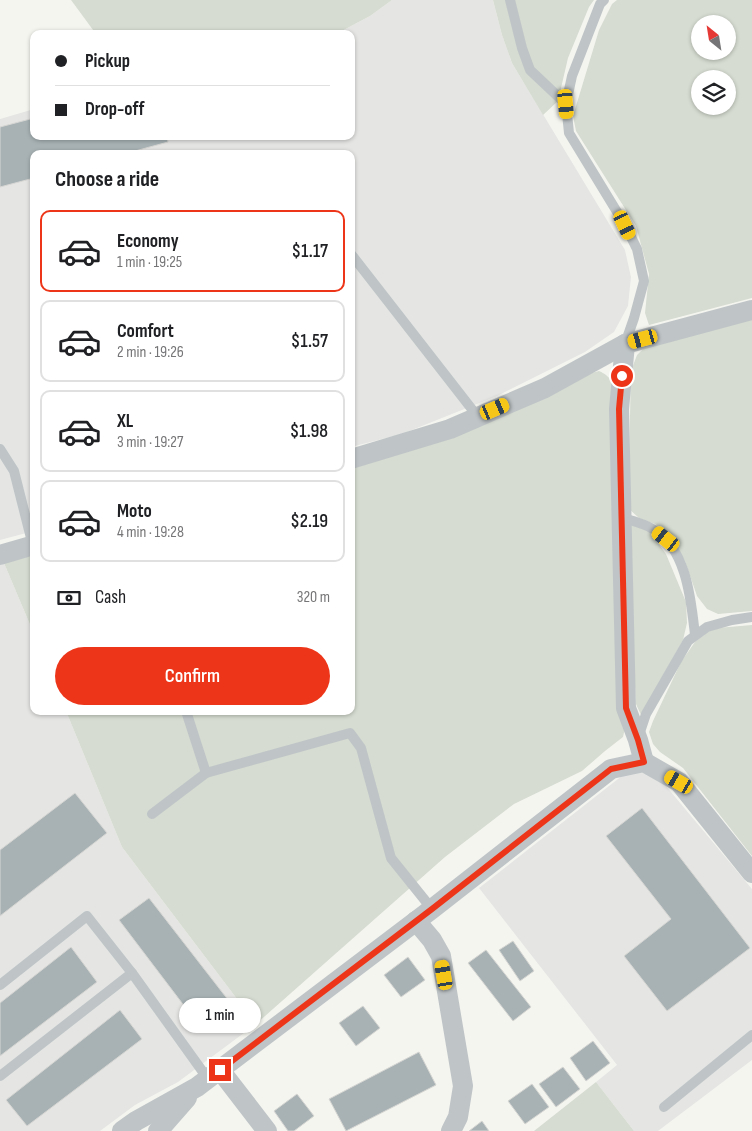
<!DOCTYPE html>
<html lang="en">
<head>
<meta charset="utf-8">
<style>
	body { margin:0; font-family:"Sofia Sans Condensed",sans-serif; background:#f6f6f6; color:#202124; height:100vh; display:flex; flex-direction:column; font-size:19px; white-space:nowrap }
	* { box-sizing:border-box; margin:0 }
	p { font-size:16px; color:#757577 }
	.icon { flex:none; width:28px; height:28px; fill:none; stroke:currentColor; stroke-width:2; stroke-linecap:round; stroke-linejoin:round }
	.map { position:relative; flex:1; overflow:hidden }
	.details { position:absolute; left:30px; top:150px; width:325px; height:565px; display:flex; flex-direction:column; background:#fff; border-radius:10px; box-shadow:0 1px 4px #0004 }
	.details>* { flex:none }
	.hud { position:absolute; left:30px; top:30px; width:325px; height:110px; border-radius:10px; box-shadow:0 1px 4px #0004; display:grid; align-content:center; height:110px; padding:0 25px; background:#fff }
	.needle { width:32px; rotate:330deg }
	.tools { position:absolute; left:691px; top:15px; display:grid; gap:10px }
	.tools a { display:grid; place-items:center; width:45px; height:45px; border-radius:50%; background:#fff; box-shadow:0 1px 4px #0004; font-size:25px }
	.end { position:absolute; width:22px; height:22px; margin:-11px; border:6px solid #ed3619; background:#fff; box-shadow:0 0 0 2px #fff }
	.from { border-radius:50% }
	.bubble { position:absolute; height:35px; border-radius:18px; background:#fff; box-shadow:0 1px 4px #0004; font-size:16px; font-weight:600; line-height:35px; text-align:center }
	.car { position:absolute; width:15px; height:30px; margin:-15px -8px; border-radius:6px; box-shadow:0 0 4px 1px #0007; background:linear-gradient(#f5c518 24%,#345 0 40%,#f5c518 0 76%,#345 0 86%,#f5c518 0) }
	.hud b { display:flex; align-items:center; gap:18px; height:48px; font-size:19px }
	.hud b+b { border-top:1px solid #e0e0e0 }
	.hud i { width:12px; height:12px; background:#202124 }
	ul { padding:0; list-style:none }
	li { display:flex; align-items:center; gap:15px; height:82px; margin:0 10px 8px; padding:0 15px; border:2px solid #e0e0e0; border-radius:10px }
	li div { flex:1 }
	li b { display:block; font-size:19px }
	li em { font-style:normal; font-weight:600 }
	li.current { border-color:#ed3619 }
	li>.icon { width:45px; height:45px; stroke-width:1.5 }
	h2 { padding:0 25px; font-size:22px; line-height:60px }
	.pay { display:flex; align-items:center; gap:12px; height:55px; padding:0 25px; font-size:19px }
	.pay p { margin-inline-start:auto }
	.button { display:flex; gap:10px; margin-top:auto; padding:10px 25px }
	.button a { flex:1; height:58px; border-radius:30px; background:#ed3619; color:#fff; font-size:20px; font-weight:600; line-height:58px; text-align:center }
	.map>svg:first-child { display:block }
	.built { fill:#e5e6e4 }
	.green { fill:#d6dcd1; fill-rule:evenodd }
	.building { fill:#a8b2b5; stroke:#d6d6d3 }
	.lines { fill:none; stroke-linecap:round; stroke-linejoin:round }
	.service { stroke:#bfc5c7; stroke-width:10 }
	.minor { stroke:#bfc5c7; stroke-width:20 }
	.route { stroke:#ed3619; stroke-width:6 }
</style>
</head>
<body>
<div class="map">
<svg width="752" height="1131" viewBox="0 0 752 1131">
	<rect width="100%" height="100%" fill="#f5f5f0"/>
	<!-- built -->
	<g class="built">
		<path d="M392 0H493L502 35 512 63 625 250 631 277 628 306 614 332 585 352 497 396 402 434 351 447V154H34V531L0 540V119L34 109V136H351V34H336L370 16Z"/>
		<path d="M4 563 34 634V711H66L122 847 256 1024 178 1082 135 1105 100 1131H0V565Z"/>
		<path d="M643 772 666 786 752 889V1060L658 1131H634L596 1082 617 1065 479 888 623 775Z"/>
	</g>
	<!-- green -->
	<g class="green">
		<path d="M71 0H392L370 16 336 34H96Z"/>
		<path d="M493 0H594L589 7 568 58 558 101 543 115 512 63 502 35Z"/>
		<path d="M617 0H752V298L649 325 645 313 649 274 636 226 576 131 573 116 599 30 612 4ZM700 24H728V51H700ZM700 79H728V106H700Z"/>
		<path d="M752 315V611L718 614 707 609 697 596 685 561 673 541 655 524 639 518 628 508 631 371 637 355 650 342Z"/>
		<path d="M599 371C612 377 612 382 616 396L625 728 623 737 605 751 582 771 514 804 445 857 256 1024 122 847 66 711H351V466L581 376Z"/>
		<path d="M632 525 649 531 666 554 686 602 687 623 683 640 641 715 636 704 627 526Z"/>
		<path d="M34 555V634L4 563Z"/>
		<path d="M752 625V856L683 768 660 752 653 744 649 732 653 721 681 662 695 642 710 630 717 628Z"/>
		<path d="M596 1082 634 1131H534Z"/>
	</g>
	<!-- building -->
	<g class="building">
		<path d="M34 118V136H167L168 142 124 154H34V178L0 187V127Z"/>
		<path d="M75 793 107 833 0 916V850Z"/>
		<path d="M642 808 750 948 667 1011 624 956 671 919 606 836Z"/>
		<path d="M149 898 236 1010 204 1032 119 920Z"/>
		<path d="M513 941 534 971 520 981 499 950Z"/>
		<path d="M71 947 97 982 0 1056V1003Z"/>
		<path d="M486 950 531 1007 513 1021 468 963Z"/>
		<path d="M408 957 425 980 401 997 384 975Z"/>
		<path d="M363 1006 380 1028 356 1046 339 1023Z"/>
		<path d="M120 1010 142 1039 27 1126 6 1100Z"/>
		<path d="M593 1041 610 1063 586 1081 570 1058Z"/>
		<path d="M419 1052 436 1085 346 1131 329 1099Z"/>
		<path d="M563 1067 580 1089 556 1107 539 1084Z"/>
		<path d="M532 1084 549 1107 525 1124 508 1101Z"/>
		<path d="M297 1094 314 1116 294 1131H288L274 1111Z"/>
		<path d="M482 1121 489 1131H469Z"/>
	</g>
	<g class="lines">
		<!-- service -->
		<g class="service">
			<path d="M510 0 522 48 530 70 566 104"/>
			<path d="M604 0 600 4 572 76 566 104 569 133 625 225 637 249 644 281 634 318 625 344"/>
			<path d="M351 254 478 417"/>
			<path d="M0 449 14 471 33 546"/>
			<path d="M622 517C631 521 642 523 651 528 687 547 691 600 695 635"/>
			<path d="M186 711 206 773"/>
			<path d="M639 735 646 714 688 641 707 627 732 620 752 617"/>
			<path d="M152 814 206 773 350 733 361 748 391 858 432 909"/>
			<path d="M0 985 87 916 132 973 208 1079"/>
			<path d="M0 1076 132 973"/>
			<path d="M664 1107 752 1035"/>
		</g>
		<!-- minor -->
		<g class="minor">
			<path d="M625 344 619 409 626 708 638 740 644 762"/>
			<path d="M351 459 450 429 545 388 625 344 752 310"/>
			<path d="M0 555 34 545"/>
			<path d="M416 921 432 940 441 956 463 1086 458 1117 451 1131"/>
			<path d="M220 1070 267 1131"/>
			<path d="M122 1131 136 1121 197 1087 432 909 611 769 644 762 679 782 752 873"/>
			<path d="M158 1131 187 1098"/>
		</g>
	</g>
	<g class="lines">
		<!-- route -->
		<path class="route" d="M220 1070 432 909 611 769 644 762 638 740 626 708 619 409 622 376"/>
	</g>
</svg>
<div class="tools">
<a><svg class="needle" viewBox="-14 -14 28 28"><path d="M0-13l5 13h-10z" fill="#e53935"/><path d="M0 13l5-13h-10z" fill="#757577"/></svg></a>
<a><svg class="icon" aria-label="layers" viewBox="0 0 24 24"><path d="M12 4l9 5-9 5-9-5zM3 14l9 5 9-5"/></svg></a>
</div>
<i class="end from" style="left:622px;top:376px"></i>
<i class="end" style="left:220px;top:1070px"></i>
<div class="bubble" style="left:179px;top:998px;width:82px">1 min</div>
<i class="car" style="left:566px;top:104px;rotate:175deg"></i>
<i class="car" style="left:625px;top:225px;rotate:155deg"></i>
<i class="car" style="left:643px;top:339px;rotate:255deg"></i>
<i class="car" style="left:495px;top:409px;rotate:67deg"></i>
<i class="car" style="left:666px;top:539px;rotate:308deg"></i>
<i class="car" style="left:679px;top:782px;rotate:300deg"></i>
<i class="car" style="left:444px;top:975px;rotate:350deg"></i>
<div class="hud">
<b><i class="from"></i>Pickup</b>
<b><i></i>Drop-off</b>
</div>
<section class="details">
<h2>Choose a ride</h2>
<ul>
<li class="current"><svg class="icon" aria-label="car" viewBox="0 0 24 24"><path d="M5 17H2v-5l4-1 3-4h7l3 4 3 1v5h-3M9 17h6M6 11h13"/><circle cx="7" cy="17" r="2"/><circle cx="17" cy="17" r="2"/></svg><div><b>Economy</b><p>1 min · 19:25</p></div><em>$1.17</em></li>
<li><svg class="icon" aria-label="car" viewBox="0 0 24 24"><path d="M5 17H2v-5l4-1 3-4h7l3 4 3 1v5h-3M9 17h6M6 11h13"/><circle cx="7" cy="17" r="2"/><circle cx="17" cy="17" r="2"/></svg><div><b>Comfort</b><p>2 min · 19:26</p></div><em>$1.57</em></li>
<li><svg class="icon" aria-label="car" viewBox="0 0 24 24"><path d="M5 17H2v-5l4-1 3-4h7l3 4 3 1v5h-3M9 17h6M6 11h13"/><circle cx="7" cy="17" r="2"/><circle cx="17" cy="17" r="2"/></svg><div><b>XL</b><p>3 min · 19:27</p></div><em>$1.98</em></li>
<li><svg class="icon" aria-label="car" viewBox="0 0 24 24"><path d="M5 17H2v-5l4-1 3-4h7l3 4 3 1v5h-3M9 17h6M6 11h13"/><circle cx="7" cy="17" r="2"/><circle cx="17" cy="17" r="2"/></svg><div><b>Moto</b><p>4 min · 19:28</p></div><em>$2.19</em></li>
</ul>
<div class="pay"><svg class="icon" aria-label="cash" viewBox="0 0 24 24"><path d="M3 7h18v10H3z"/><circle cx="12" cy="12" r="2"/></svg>Cash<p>320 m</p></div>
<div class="button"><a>Confirm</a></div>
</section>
</div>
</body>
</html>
